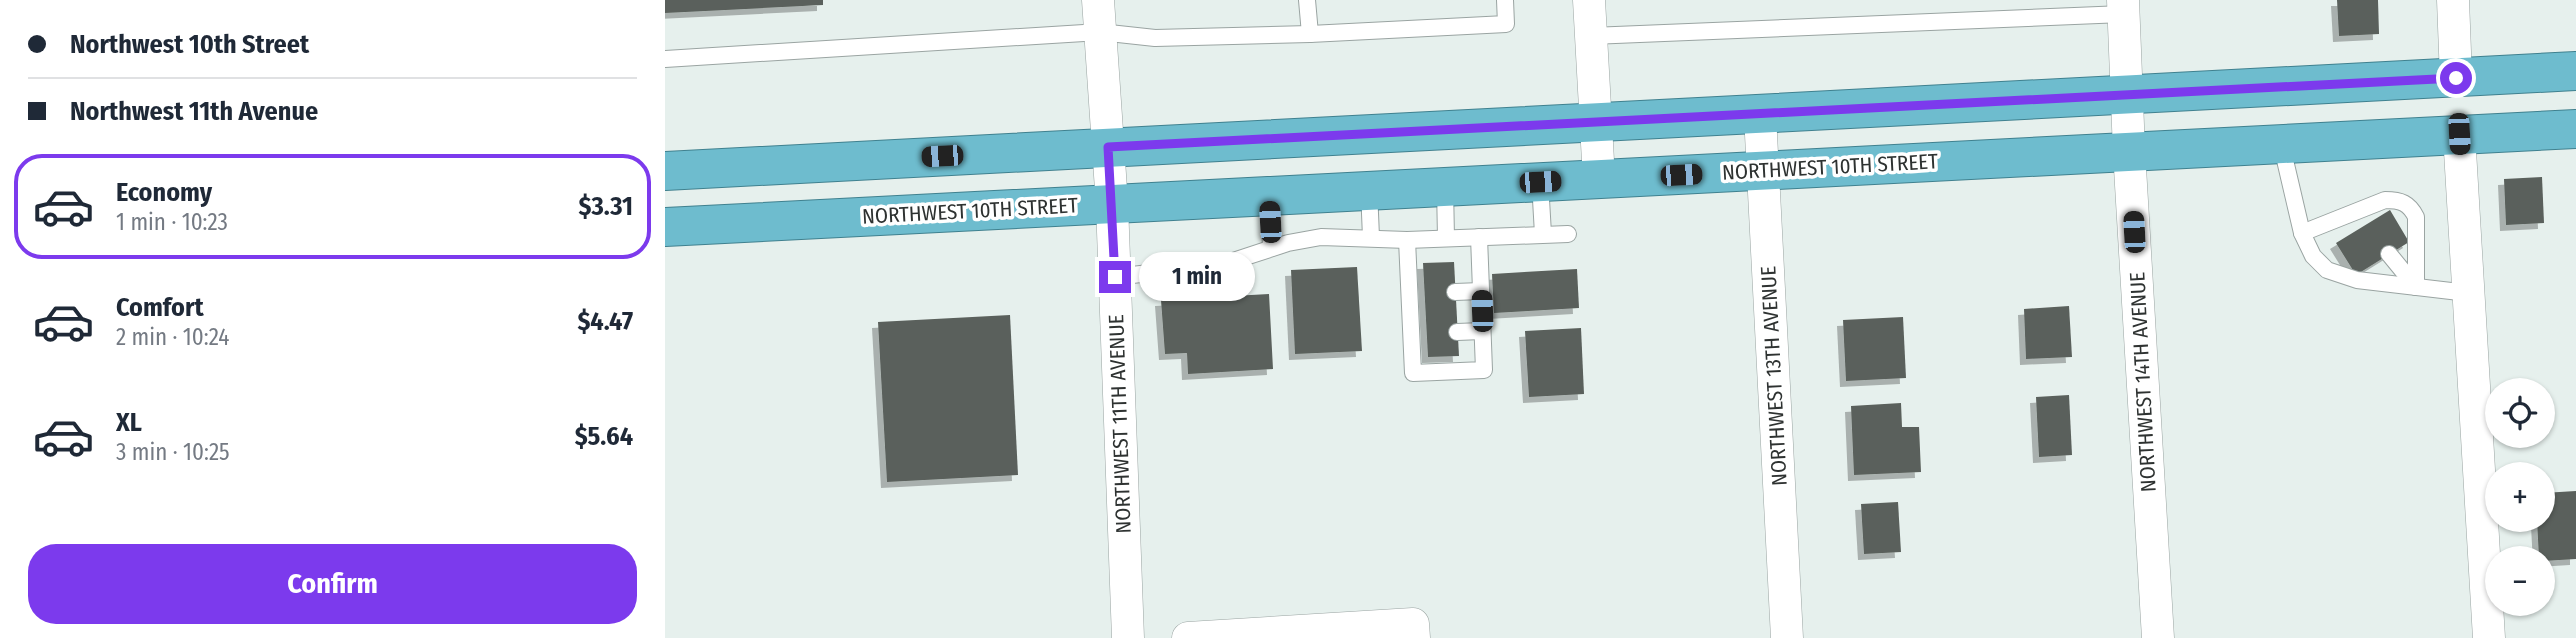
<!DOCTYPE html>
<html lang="en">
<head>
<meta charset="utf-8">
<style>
	body { margin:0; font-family:"Fira Sans Condensed",sans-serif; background:#f6f6f7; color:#1f2937; height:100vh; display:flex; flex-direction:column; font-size:26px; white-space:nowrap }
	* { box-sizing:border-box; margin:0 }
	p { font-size:23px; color:#747a83 }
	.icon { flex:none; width:38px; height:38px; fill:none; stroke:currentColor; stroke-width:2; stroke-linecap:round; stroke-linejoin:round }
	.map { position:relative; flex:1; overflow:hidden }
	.panel { display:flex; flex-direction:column; background:#fff; width:665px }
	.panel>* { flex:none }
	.top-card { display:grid; align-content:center; height:154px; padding:0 28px; background:#fff }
	.tools { position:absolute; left:1820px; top:378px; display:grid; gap:14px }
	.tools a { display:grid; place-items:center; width:70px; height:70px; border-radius:50%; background:#fff; box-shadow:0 2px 5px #0004; font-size:35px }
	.end { position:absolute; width:32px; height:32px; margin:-16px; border:9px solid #7c3aed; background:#fff; box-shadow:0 0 0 4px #fff }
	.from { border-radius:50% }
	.bubble { position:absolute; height:49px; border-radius:24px; background:#fff; box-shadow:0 2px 5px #0004; font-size:23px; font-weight:700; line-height:49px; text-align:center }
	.car { position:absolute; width:21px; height:42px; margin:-21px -10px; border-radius:9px; box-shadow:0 0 5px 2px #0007; background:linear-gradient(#222 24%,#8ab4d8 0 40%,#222 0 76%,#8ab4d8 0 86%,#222 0) }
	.top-card b { display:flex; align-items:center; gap:24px; height:66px; font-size:26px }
	.top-card b+b { border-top:2px solid #e0e1e3 }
	.top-card i { width:18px; height:18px; background:#1f2937 }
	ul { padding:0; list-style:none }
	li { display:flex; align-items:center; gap:21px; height:105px; margin:0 14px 10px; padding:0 14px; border:4px solid transparent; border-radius:28px }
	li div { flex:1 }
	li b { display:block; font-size:26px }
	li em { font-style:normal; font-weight:700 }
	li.on { border-color:#7c3aed }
	li>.icon { width:63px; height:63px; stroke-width:1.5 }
	.cta { display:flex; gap:14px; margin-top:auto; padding:14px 28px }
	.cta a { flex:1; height:80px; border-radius:28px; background:#7c3aed; color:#fff; font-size:28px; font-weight:700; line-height:80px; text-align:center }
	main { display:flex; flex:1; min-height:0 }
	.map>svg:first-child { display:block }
	.building { fill:#5a605b; filter:url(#shadow) }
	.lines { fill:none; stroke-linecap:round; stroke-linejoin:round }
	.service-casing { stroke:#9aa4a2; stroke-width:18 }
	.minor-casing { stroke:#9aa4a2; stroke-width:33 }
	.trunk-casing { stroke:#40818f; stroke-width:40 }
	.service { stroke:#fff; stroke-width:16 }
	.minor { stroke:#fff; stroke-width:32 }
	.trunk { stroke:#6ebcce; stroke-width:38 }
	.route { stroke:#7c3aed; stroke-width:9 }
	.labels { text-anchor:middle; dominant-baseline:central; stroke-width:7; stroke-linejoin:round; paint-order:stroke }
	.street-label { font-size:21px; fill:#2e3231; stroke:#fff }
</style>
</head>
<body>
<main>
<section class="panel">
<div class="top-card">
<b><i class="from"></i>Northwest 10th Street</b>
<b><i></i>Northwest 11th Avenue</b>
</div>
<ul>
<li class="on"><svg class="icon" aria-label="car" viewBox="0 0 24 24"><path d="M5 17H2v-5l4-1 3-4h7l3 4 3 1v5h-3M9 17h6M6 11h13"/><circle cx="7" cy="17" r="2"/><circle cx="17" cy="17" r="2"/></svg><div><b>Economy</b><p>1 min · 10:23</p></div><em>$3.31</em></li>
<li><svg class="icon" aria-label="car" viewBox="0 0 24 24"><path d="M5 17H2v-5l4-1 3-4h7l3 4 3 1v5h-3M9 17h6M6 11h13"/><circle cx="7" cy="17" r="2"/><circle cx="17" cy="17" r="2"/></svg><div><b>Comfort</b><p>2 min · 10:24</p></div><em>$4.47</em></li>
<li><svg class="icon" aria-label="car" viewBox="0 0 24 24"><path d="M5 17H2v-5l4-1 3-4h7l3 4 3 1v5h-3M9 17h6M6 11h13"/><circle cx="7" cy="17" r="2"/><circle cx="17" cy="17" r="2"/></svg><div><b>XL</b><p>3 min · 10:25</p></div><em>$5.64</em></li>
</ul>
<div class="cta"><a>Confirm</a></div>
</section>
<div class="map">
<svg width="1911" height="638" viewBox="0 0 1911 638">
	<defs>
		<filter id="shadow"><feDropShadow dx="-6" dy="6" stdDeviation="0" flood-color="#0004"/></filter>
	</defs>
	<rect width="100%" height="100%" fill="#e6f0ed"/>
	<!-- building -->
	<g class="building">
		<path d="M0 0H158V5L0 13Z"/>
		<path d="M1672 0H1713L1714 34 1674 36Z"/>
		<path d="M1877 177 1879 223 1841 225 1839 179Z"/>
		<path d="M1725 210 1744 242 1691 275 1671 243Z"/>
		<path d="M789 262 794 356 763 357 758 263Z"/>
		<path d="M692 267 697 351 630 354 626 270Z"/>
		<path d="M912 269 914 308 829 313 827 274Z"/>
		<path d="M604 294 608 369 523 374 522 353 500 354 496 300Z"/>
		<path d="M1404 306 1407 357 1361 359 1359 309Z"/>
		<path d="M345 315 353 475 222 482 213 322Z"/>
		<path d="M1238 317 1241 378 1181 381 1178 320Z"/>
		<path d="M916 328 919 394 864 397 860 331Z"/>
		<path d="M1404 395 1407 455 1374 457 1371 397Z"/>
		<path d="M1236 403 1237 427H1254L1256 472 1189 475 1186 406Z"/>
		<path d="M1911 491V559L1878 561V558H1874L1872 520H1878V493Z"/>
		<path d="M1233 502 1236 552 1199 554 1196 504Z"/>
	</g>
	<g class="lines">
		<defs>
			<g id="service">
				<path d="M642 0 645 34"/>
				<path d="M926 36 1458 14"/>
				<path d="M0 59 435 32 490 38 645 34 841 24 840 0"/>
				<path d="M1616 143 1637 233 1648 256 1662 270 1692 280 1803 293"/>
				<path d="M875 182 878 234"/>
				<path d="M780 187 781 238"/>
				<path d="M704 190 706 237"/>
				<path d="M604 196 606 248"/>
				<path d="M1637 233 1720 200C1736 200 1744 203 1751 217V287"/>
				<path d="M742 240 748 373 819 370 814 237"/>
				<path d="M1724 254 1751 287"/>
				<path d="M450 277 544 266 568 261 623 243 656 237 742 240 903 234"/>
				<path d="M790 292 816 291"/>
				<path d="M792 332 817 331"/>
			</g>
			<g id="minor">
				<path d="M433 0 447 204 463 638"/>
				<path d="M924 0 934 179"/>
				<path d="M1458 0 1464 151 1493 638"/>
				<path d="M1788 0 1791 78"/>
				<path d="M1095 115 1122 638"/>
				<path d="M1794 134 1824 638"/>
				<path d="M523 638 748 624 749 638"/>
			</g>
			<g id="trunk">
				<path d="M0 171 1911 71"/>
				<path d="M0 227 1911 129"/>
			</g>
		</defs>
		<!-- service casing -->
		<use href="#service" class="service-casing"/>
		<!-- minor casing -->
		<use href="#minor" class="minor-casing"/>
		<!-- trunk casing -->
		<use href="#trunk" class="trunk-casing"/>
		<!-- service -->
		<use href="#service" class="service"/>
		<!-- minor -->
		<use href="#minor" class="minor"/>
		<!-- trunk -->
		<use href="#trunk" class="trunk"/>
	</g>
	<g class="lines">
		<!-- route -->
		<path class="route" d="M450 277 443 147 1791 78"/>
	</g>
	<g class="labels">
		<!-- street labels -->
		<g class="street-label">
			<text transform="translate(1165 167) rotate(-3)">NORTHWEST 10TH STREET</text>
			<text transform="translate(305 211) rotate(-3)">NORTHWEST 10TH STREET</text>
			<text transform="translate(1109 376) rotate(-93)">NORTHWEST 13TH AVENUE</text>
			<text transform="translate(1478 382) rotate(-93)">NORTHWEST 14TH AVENUE</text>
			<text transform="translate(455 424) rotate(-92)">NORTHWEST 11TH AVENUE</text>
		</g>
	</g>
</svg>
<div class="tools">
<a><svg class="icon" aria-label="locate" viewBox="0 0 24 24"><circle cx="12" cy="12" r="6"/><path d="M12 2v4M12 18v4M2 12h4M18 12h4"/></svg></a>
<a>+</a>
<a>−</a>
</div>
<i class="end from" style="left:1791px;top:78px"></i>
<i class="end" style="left:450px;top:277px"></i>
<div class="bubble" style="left:474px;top:252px;width:116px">1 min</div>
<i class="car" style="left:1794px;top:134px;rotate:177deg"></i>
<i class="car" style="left:277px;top:156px;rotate:267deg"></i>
<i class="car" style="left:1016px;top:175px;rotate:87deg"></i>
<i class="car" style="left:875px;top:182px;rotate:87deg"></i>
<i class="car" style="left:605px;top:222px;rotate:357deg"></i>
<i class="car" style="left:1469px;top:232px;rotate:357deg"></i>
<i class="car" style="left:817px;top:311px;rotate:358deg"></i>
</div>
</main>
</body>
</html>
